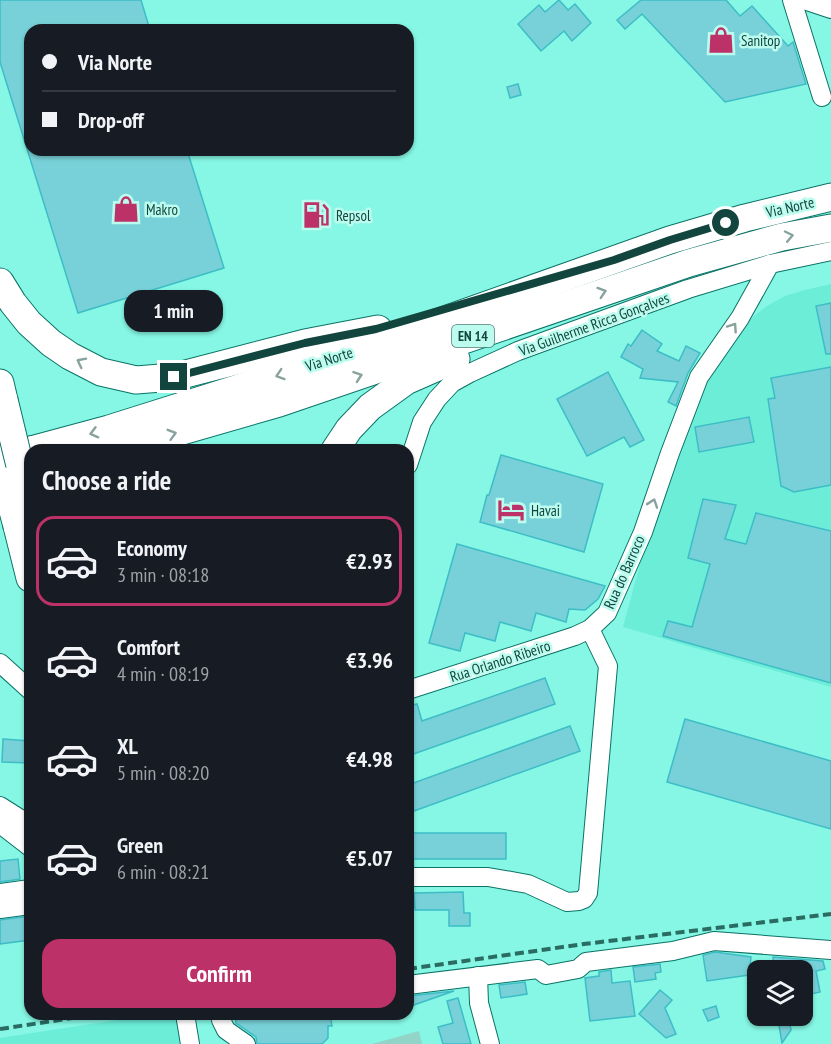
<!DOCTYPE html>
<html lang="en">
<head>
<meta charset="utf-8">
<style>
	body { margin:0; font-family:"PT Sans Narrow",sans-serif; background:#20242c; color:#f1f3f6; height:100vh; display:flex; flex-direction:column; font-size:22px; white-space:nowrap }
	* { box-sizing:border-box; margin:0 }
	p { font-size:20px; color:#9ea1a6 }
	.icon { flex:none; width:33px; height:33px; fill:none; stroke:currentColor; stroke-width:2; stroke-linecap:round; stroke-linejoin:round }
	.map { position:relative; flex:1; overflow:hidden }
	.sheet { position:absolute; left:24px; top:444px; width:390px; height:576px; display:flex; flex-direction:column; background:#171b24; border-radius:18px; box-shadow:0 2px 4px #0004 }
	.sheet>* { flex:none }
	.guide { position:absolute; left:24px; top:24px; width:390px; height:132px; border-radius:18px; box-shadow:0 2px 4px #0004; display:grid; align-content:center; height:132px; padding:0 18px; background:#171b24 }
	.buttons { position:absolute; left:747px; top:960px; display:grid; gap:12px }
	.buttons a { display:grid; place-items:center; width:66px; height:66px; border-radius:12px; background:#171b24; box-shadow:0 2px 4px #0004; font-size:30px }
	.end { position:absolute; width:27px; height:27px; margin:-14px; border:8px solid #12453e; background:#fff; box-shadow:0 0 0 3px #fff }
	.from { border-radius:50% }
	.bubble { position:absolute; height:42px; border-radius:18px; background:#171b24; box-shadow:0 2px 4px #0004; font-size:20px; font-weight:700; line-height:42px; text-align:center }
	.guide b { display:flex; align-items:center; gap:21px; height:57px; font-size:22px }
	.guide b+b { border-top:2px solid #363941 }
	.guide i { width:15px; height:15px; background:#f1f3f6 }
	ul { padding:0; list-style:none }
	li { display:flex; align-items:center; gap:18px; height:90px; margin:0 12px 9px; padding:0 6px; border:3px solid transparent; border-radius:18px }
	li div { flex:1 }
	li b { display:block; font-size:22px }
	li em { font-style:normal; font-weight:700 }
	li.selected { border-color:#bc3168 }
	li>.icon { width:54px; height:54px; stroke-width:1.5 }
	h2 { padding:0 18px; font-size:27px; line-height:72px }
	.cta { display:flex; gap:12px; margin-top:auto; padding:12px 18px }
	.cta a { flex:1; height:69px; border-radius:18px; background:#bc3168; color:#fff; font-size:24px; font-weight:700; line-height:69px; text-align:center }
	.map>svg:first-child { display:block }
	.built { fill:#6bedd8 }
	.green { fill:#92d4c8 }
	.building { fill:#78d1d8; stroke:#3dbdc6; stroke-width:1.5 }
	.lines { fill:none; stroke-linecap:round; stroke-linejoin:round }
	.minor-casing { stroke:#0b7366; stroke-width:20 }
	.highway-casing { stroke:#0b7366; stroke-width:29 }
	.minor { stroke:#fff; stroke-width:18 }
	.highway { stroke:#fff; stroke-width:27 }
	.rail { stroke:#2b6c62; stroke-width:4; stroke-dasharray:9 4.5; stroke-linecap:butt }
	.highway-bridge-casing { stroke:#0b7366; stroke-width:29; stroke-linecap:butt }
	.highway-bridge { stroke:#fff; stroke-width:27 }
	.oneway { stroke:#88a29e }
	.route { stroke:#12453e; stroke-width:8 }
	.labels { text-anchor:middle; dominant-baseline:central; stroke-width:5; stroke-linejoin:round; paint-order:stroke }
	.shield { fill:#bcfcef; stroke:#457c73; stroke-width:1.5 }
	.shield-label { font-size:14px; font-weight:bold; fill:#12453e }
	.poi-label { font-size:15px; fill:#12453e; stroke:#bcfcef; text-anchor:start }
	.street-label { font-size:15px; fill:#12453e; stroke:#bcfcef }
</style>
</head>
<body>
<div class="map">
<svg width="831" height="1044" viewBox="0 0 831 1044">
	<rect width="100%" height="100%" fill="#85f7e4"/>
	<!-- built -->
	<g class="built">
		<path d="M831 284V687L623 627 670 453 708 374 749 320 767 306 785 296 805 290Z"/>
		<path d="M156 1014H177L182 1044H0V1038Z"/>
	</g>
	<!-- green -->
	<path class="green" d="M419 1031 422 1044H372Z"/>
	<!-- building -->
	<g class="building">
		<path d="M0 0H141L150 30H30V150H187L224 268 78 313 0 62Z"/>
		<path d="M559 0 568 10 575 4 591 23 572 41 564 31 541 51 518 24 539 5 545 12Z"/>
		<path d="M641 0H726L740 16 752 6 788 46 793 42 806 84 725 102 642 14 625 29 617 20Z"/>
		<path d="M518 84 521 95 510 98 507 87Z"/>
		<path d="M323 204 328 220 308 226 304 210Z"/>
		<path d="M831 303V354H826L816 306Z"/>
		<path d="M642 330 662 344 657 351 679 361 686 346 700 353 688 373 676 406 668 402 678 382 640 378 643 369 621 357 628 344 631 346Z"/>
		<path d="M831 367V485L794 492 781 486 768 399 775 398 771 378Z"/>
		<path d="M608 372 644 440 630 447 624 437 587 456 557 399Z"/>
		<path d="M749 417 754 442 699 452 695 427Z"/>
		<path d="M501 455 603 484 584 552 480 522 487 495H489Z"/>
		<path d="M703 499 736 505 725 539 746 544 756 513 831 531V683L663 636 668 621 692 627 710 564 688 558Z"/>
		<path d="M457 544 605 586 598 599 585 610 569 609 566 622 536 613 531 631 500 622 495 641 465 633 460 651 429 643Z"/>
		<path d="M545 678 555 704 408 756V706L417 704 422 721Z"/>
		<path d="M685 719 831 761V829L667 782Z"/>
		<path d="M570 726 580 751 414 811 408 794V785Z"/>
		<path d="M3 739 30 741V763L2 762Z"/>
		<rect x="409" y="833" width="97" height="26"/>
		<path d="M18 859 20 879 0 882V861Z"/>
		<path d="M463 892 464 913H470V926H449V910H415L414 893Z"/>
		<path d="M30 916V940L0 944V920Z"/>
		<path d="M715 952 751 957 749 975 707 981 703 955Z"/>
		<path d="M773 957 823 961 825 969 816 971 820 992 802 996V970H774Z"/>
		<path d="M660 964 661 972 655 973 656 979 635 982 633 967Z"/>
		<path d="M611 970 612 983 630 981 635 1016 590 1021 585 978 599 976V972Z"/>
		<path d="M525 982 527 994 501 998 499 985Z"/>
		<path d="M660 990 672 1000 665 1008 676 1034 666 1038 639 1014Z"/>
		<path d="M454 991 411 1006 409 996Z"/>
		<path d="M458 998 471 1044H443L438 1027 453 1023 447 1001Z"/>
		<path d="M716 1006 719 1017 708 1021 703 1010Z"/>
		<path d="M235 1014H330L332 1026H328V1038L322 1044H257L256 1037 236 1023Z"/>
		<path d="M789 1019 791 1030 782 1043 778 1020Z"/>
	</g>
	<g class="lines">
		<defs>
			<g id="minor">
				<path d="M792 0 822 97"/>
				<path d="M804 0 831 9"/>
				<path d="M408 465 422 422 437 399 452 383 470 373 518 351 688 289 770 264 831 251"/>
				<path d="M0 663 30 690"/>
				<path d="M408 690 575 636 590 629 607 613 643 532 670 453 699 377 740 318 770 264"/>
				<path d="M0 806 30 825"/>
				<path d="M0 824 30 847"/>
				<path d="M408 877H488L528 884 567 902 579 901 584 899 588 893 608 666 590 629"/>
				<path d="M0 893 30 889"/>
				<path d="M0 909 30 905"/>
				<path d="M478 976 479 1003 490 1044"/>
				<path d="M408 985 538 969 546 975 578 969 586 962 673 951 714 941 831 950"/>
				<path d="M185 1014 190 1044"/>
				<path d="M224 1014 221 1020 226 1030 246 1044"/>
			</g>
			<g id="highway">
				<path d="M0 282 13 303 29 323 51 343 70 356 101 372 136 380 174 377 305 343 378 329"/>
				<path d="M0 383 4 400"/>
				<path d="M31 450 109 429 360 350 670 240 745 218 831 197"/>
				<path d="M116 450 279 403 689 263 782 237 831 228"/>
				<path d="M335 450 349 429 370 407 406 381 456 359"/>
				<path d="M0 458 30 450"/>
				<path d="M17 526 30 578"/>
			</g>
		</defs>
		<!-- minor casing -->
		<use href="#minor" class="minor-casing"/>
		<!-- highway casing -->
		<use href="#highway" class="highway-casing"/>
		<!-- minor -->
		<use href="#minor" class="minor"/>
		<!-- highway -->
		<use href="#highway" class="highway"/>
		<!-- rail -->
		<g class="rail">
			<path d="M408 969 584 944 831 914"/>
			<path d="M0 1029 99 1014"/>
		</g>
		<defs>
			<g id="highway-bridge">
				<path d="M4 400 30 507"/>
				<path d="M5 481 17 526"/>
			</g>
		</defs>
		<!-- highway-bridge casing -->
		<use href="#highway-bridge" class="highway-bridge-casing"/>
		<!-- highway-bridge -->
		<use href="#highway-bridge" class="highway-bridge"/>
	</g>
	<!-- one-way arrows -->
	<defs><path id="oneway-chevron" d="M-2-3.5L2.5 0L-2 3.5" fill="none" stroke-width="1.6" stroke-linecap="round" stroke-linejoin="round" transform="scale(1.5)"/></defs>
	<g class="oneway">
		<use href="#oneway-chevron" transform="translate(789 236) rotate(-12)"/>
		<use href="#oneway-chevron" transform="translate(602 292) rotate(-18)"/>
		<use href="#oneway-chevron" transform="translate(733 327) rotate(-56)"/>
		<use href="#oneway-chevron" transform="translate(81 362) rotate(-153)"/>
		<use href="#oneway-chevron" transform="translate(280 375) rotate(162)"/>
		<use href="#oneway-chevron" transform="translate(358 376) rotate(-19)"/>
		<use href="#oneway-chevron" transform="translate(94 433) rotate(165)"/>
		<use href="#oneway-chevron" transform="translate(172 434) rotate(-16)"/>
		<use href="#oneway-chevron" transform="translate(653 503) rotate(-71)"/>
	</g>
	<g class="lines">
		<!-- route -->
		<path class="route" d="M174 377 305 343 376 329 614 260 670 240 726 223"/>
	</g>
	<!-- icons -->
	<defs>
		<symbol id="shop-bare" viewBox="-9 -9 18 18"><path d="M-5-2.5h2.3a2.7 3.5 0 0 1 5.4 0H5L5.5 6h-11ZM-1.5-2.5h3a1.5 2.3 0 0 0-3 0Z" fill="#bc3168" stroke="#bcfcef" stroke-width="2.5" paint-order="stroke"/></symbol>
		<symbol id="fuel-bare" viewBox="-9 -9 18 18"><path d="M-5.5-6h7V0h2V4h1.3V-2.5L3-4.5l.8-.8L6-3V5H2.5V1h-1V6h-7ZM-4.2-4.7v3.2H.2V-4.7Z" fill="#bc3168" stroke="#bcfcef" stroke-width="2.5" paint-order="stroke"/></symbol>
		<symbol id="hotel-bare" viewBox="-9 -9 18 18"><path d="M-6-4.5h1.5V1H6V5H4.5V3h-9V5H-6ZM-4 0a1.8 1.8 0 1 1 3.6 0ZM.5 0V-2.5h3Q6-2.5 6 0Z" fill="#bc3168" stroke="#bcfcef" stroke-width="2.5" paint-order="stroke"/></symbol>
	</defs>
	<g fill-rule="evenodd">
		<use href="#shop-bare" x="702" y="21" width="38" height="38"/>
		<use href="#shop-bare" x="107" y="190" width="38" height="38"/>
		<use href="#fuel-bare" x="297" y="196" width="38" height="38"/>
		<use href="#hotel-bare" x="492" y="491" width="38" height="38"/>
	</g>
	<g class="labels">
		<!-- shield labels -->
		<rect class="shield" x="452" y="325" width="42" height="22" rx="4.5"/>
		<g class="shield-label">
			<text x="473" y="336">EN 14</text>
		</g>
		<!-- poi labels -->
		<g class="poi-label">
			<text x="741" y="40">Sanitop</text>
			<text x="146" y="209">Makro</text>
			<text x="336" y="215">Repsol</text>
			<text x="531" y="510">Havai</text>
		</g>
		<!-- street labels -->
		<g class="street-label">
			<text transform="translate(790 207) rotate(-13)">Via Norte</text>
			<text transform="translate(594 324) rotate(-20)">Via Guilherme Ricca Gonçalves</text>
			<text transform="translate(329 359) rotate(-18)">Via Norte</text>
			<text transform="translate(624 572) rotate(-66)">Rua do Barroco</text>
			<text transform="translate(500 661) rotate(-18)">Rua Orlando Ribeiro</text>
		</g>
	</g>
</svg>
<div class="buttons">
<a><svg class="icon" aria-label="layers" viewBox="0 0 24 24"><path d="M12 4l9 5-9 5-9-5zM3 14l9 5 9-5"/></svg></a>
</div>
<i class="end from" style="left:726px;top:223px"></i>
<i class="end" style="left:174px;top:377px"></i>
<div class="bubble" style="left:124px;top:290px;width:99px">1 min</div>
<div class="guide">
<b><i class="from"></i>Via Norte</b>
<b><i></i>Drop-off</b>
</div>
<section class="sheet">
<h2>Choose a ride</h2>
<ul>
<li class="selected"><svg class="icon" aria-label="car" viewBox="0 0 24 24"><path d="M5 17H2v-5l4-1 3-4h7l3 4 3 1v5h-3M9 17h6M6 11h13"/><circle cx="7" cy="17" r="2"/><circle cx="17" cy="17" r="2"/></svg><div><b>Economy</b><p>3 min · 08:18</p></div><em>€2.93</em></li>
<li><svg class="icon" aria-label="car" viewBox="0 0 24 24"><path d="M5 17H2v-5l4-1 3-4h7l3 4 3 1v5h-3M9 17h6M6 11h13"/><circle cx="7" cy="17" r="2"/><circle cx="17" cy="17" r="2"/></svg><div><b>Comfort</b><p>4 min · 08:19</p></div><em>€3.96</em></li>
<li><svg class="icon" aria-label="car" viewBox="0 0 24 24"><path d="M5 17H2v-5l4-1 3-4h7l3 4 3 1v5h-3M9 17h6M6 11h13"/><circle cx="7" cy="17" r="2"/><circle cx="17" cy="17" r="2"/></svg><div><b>XL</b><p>5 min · 08:20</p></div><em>€4.98</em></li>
<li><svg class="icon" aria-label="car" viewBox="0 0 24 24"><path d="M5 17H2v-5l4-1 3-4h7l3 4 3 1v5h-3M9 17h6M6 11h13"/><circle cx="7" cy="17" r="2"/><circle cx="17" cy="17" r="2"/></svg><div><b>Green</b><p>6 min · 08:21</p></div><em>€5.07</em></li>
</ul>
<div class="cta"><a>Confirm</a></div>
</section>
</div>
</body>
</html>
